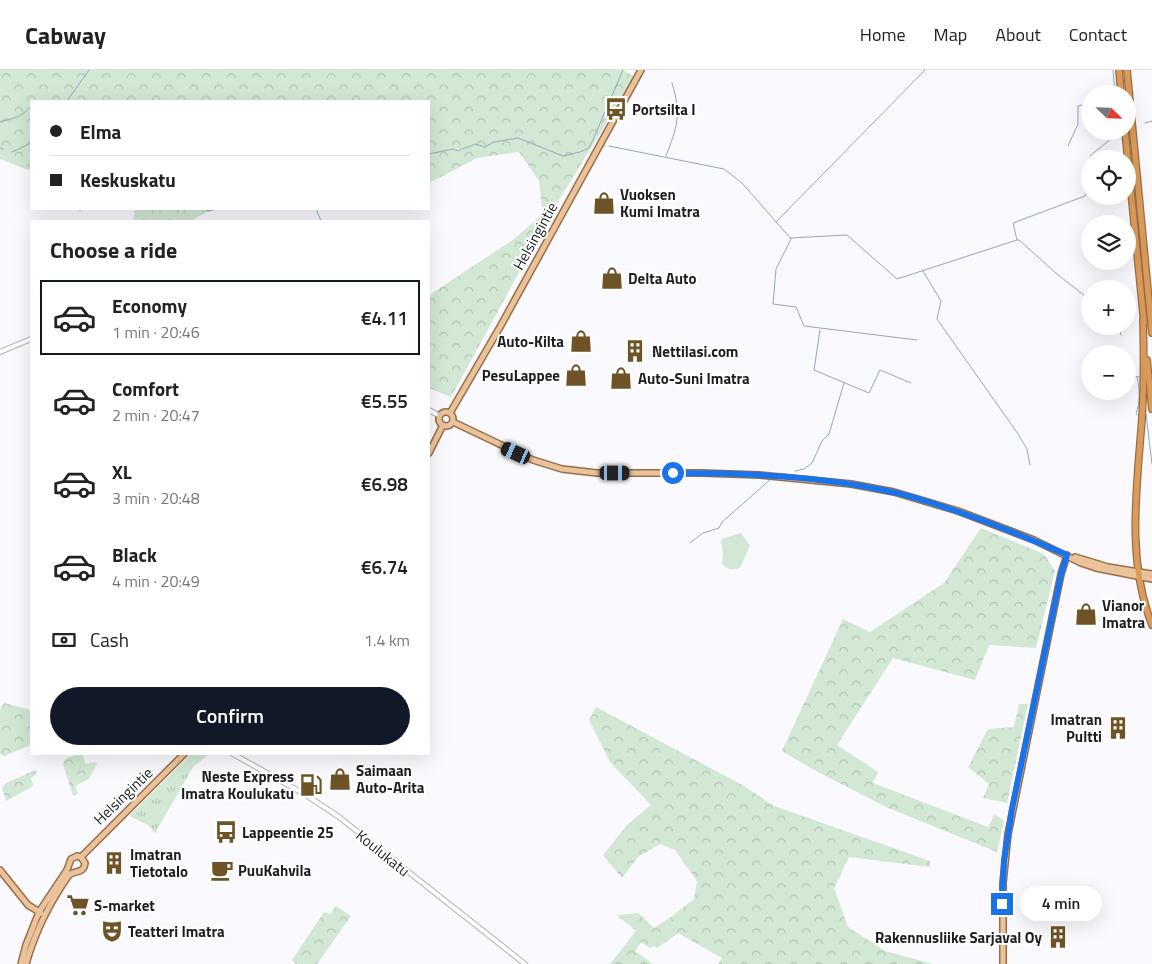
<!DOCTYPE html>
<html lang="en">
<head>
<meta charset="utf-8">
<style>
	body { margin:0; font-family:"Titillium Web",sans-serif; background:#f2f2f2; color:#222; height:100vh; display:flex; flex-direction:column; font-size:19px; white-space:nowrap }
	* { box-sizing:border-box; margin:0 }
	p { font-size:16px; color:#767676 }
	.icon { flex:none; width:28px; height:28px; fill:none; stroke:currentColor; stroke-width:2; stroke-linecap:round; stroke-linejoin:round }
	.map { position:relative; flex:1; overflow:hidden }
	.side { position:absolute; left:30px; top:150px; width:400px; height:535px; display:flex; flex-direction:column; background:#fff; border-radius:0px; box-shadow:0 5px 20px #0002 }
	.side>* { flex:none }
	.hud { position:absolute; left:30px; top:30px; width:400px; height:110px; border-radius:0px; box-shadow:0 5px 20px #0002; display:grid; align-content:center; height:110px; padding:0 20px; background:#fff }
	.needle { width:32px; rotate:113deg }
	.fabs { position:absolute; left:1081px; top:15px; display:grid; gap:10px }
	.fabs a { display:grid; place-items:center; width:55px; height:55px; border-radius:50%; background:#fff; box-shadow:0 5px 20px #0002; font-size:25px }
	.end { position:absolute; width:22px; height:22px; margin:-11px; border:6px solid #1a73e8; background:#fff; box-shadow:0 0 0 2px #fff }
	.from { border-radius:50% }
	.bubble { position:absolute; height:35px; border-radius:18px; background:#fff; box-shadow:0 5px 20px #0002; font-size:16px; font-weight:600; line-height:35px; text-align:center }
	.car { position:absolute; width:15px; height:30px; margin:-15px -8px; border-radius:6px; box-shadow:0 0 4px 1px #0007; background:linear-gradient(#222 24%,#8ab4d8 0 40%,#222 0 76%,#8ab4d8 0 86%,#222 0) }
	.hud b { display:flex; align-items:center; gap:18px; height:48px; font-size:19px }
	.hud b+b { border-top:1px solid #e0e0e0 }
	.hud i { width:12px; height:12px; background:#222 }
	ul { padding:0; list-style:none }
	li { display:flex; align-items:center; gap:15px; height:75px; margin:0 10px 8px; padding:0 10px; border:2px solid transparent; border-radius:0px }
	li div { flex:1 }
	li b { display:block; font-size:19px }
	li em { font-style:normal; font-weight:600 }
	li.selected { border-color:#111827 }
	li>.icon { width:45px; height:45px; stroke-width:1.5 }
	h2 { padding:0 20px; font-size:22px; line-height:60px }
	.pay { display:flex; align-items:center; gap:12px; height:55px; padding:0 20px; font-size:19px }
	.pay p { margin-inline-start:auto }
	.action { display:flex; gap:10px; margin-top:auto; padding:10px 20px }
	.action a { flex:1; height:58px; border-radius:30px; background:#111827; color:#fff; font-size:20px; font-weight:600; line-height:58px; text-align:center }
	header { display:flex; align-items:center; gap:30px; box-sizing:border-box; height:70px; padding:0 25px; background:#fff; border-bottom:1px solid #e0e0e0 }
	header strong { font-size:24px }
	nav { display:flex; gap:28px; margin-inline-start:auto; font-size:18px }
	.map>svg:first-child { display:block }
	.forest { fill:url(#forest-crowns) }
	.park { fill:url(#park-tufts) }
	.pitch { fill:#d2e7d4 }
	.lines { fill:none; stroke-linecap:round; stroke-linejoin:round }
	.stream { stroke:#94a7c1; stroke-width:1 }
	.minor-casing { stroke:#b0b0bb; stroke-width:6 }
	.major-casing { stroke:#9a6f46; stroke-width:8 }
	.highway-casing { stroke:#9a6f46; stroke-width:8 }
	.minor { stroke:#fff; stroke-width:4 }
	.major { stroke:#eac39c; stroke-width:5 }
	.highway { stroke:#dc9b5a; stroke-width:5.5 }
	.route { stroke:#1a73e8; stroke-width:6 }
	.labels { text-anchor:middle; dominant-baseline:central; stroke-width:4; stroke-linejoin:round; paint-order:stroke }
	.poi-label { font-size:15px; font-weight:bold; fill:#1e1e22; stroke:#fff; text-anchor:start }
	.street-label { font-size:15px; fill:#1e1e22; stroke:#fff }
</style>
</head>
<body>
<header>
<strong>Cabway</strong>
<nav><a>Home</a><a>Map</a><a>About</a><a>Contact</a></nav>
</header>
<div class="map">
<svg width="1152" height="894" viewBox="0 0 1152 894">
	<defs>
		<pattern id="forest-crowns" width="20" height="18" patternUnits="userSpaceOnUse" patternTransform="scale(1.25)"><rect width="20" height="18" fill="#d2e7d4"/><path d="M2 6a3 3 0 1 1 6 0M12 15a3 3 0 1 1 6 0" fill="none" stroke="#b4c6b6"/></pattern>
		<pattern id="park-tufts" width="24" height="20" patternUnits="userSpaceOnUse" patternTransform="scale(1.25)"><rect width="24" height="20" fill="#d2e7d4"/><path d="M3 7l-1-3M5 7V3M7 7l1-3M15 17l-1-3M17 17v-4M19 17l1-3" fill="none" stroke="#b4c6b6"/></pattern>
	</defs>
	<rect width="100%" height="100%" fill="#f9f9fe"/>
	<!-- forest -->
	<g class="forest">
		<path d="M0 0H623L635 7 557 133 451 327 429 318V228L431 224 514 169 543 144 539 111 519 82 477 88 429 113V31H31V101L0 89Z"/>
		<path d="M134 139H219L207 142 190 151H133L135 140Z"/>
		<path d="M981 458 1044 484 1055 501 1036 578 989 575 975 610 893 588 837 675 878 702 873 713 988 757 995 744 1004 751 997 782 886 737 814 700 782 681 843 549 870 562 944 513Z"/>
		<path d="M4 633 31 640V675L4 686 0 684V640Z"/>
		<path d="M1019 634H1028L1007 733 983 728 989 714 968 697 988 659 1014 657Z"/>
		<path d="M596 637 744 716 774 736 930 791V797L849 787 834 818 848 857 885 881 933 894H718L722 888 678 863 657 878 653 876 650 878 641 872 635 881 653 894H610L636 861 617 845 638 843 654 858 671 847 694 829 697 811 675 780 660 774 638 787 622 808 603 785 627 755 651 735 610 692 589 650Z"/>
		<path d="M78 684H82L86 694 95 692 97 694 89 709 75 716 78 724 73 726 63 694 65 689Z"/>
		<path d="M36 700 37 703 31 708 33 716 6 731 2 718 6 713Z"/>
		<path d="M336 836 351 846 317 894H296L292 890 324 842 330 844Z"/>
	</g>
	<!-- park -->
	<path class="park" d="M191 684H209L193 697 155 763 148 755 131 747V744Z"/>
	<!-- pitch -->
	<path class="pitch" d="M741 463 750 476 740 498C732 500 728 500 722 494L723 484 721 469Z"/>
	<g class="lines">
		<!-- stream -->
		<g class="stream">
			<path d="M1113 0 1115 24"/>
			<path d="M67 31 89 0"/>
			<path d="M0 52C14 48 21 48 31 36"/>
			<path d="M1145 53 1152 51"/>
			<path d="M603 76H605"/>
			<path d="M609 76 724 99 742 113 791 169 776 199 773 234 796 237 804 256 917 270"/>
			<path d="M1068 76 1078 54V36L1089 33"/>
			<path d="M0 78 3 79"/>
			<path d="M12 82 31 73"/>
			<path d="M429 84 453 79 458 81C464 77 469 78 475 74L485 77 494 72 518 68 563 86 580 82 589 78 592 72 623 0"/>
			<path d="M666 86C677 57 682 45 672 13"/>
			<path d="M1090 89 1089 117 1085 126 1013 153 1017 170H1019L1057 204 1090 230"/>
			<path d="M1090 89 1091 85 1112 68 1115 61"/>
			<path d="M80 139V141"/>
			<path d="M204 139 208 141 217 139"/>
			<path d="M316 139 321 151"/>
			<path d="M776 152 925 0"/>
			<path d="M790 168 847 165 897 209 1017 170"/>
			<path d="M923 201 941 231 937 249 1018 364 1027 379 1030 395"/>
			<path d="M1119 256 1121 265"/>
			<path d="M820 260 814 300 869 323 880 300 911 313"/>
			<path d="M1128 303 1130 306 1140 307"/>
			<path d="M1137 307C1140 318 1140 334 1136 343L1139 346"/>
			<path d="M1145 345 1146 344 1152 394"/>
			<path d="M795 401 804 399 812 393 822 371 829 364 844 313"/>
			<path d="M690 473 703 463 719 458 722 452 771 409"/>
		</g>
		<defs>
			<g id="minor">
				<path d="M0 282 31 269"/>
				<path d="M429 340 440 346"/>
				<path d="M233 684 306 725 339 747 525 894"/>
			</g>
			<g id="major">
				<circle cx="446" cy="349" r="7"/>
				<path d="M450 343 500 257 641 0"/>
				<path d="M453 352 533 390 562 399 597 403H702L759 405 851 414 894 422 958 441 1034 470 1081 493 1096 498 1152 509"/>
				<path d="M429 383 443 355"/>
				<path d="M1075 487 1108 497 1152 504"/>
				<path d="M81 787 184 684"/>
				<path d="M0 800 28 835 41 843"/>
				<path d="M21 894 26 875 39 842 67 800 71 789 77 786 81 787 85 793C84 804 75 800 69 805 50 832 35 862 26 894"/>
				<path d="M1003 894V813L1008 764 1061 504 1067 485"/>
			</g>
			<g id="highway">
				<path d="M1119 0 1121 24"/>
				<path d="M1127 0 1152 263"/>
				<path d="M1125 61 1144 253"/>
				<path d="M1143 250C1144 283 1144 315 1142 348 1137 417 1126 489 1152 555"/>
				<path d="M1147 290 1152 339"/>
			</g>
		</defs>
		<!-- minor casing -->
		<use href="#minor" class="minor-casing"/>
		<!-- major casing -->
		<use href="#major" class="major-casing"/>
		<!-- highway casing -->
		<use href="#highway" class="highway-casing"/>
		<!-- minor -->
		<use href="#minor" class="minor"/>
		<!-- major -->
		<use href="#major" class="major"/>
		<!-- highway -->
		<use href="#highway" class="highway"/>
	</g>
	<g class="lines">
		<!-- route -->
		<path class="route" d="M673 403C746 403 821 406 892 422 904 424 917 429 929 432 976 447 1022 465 1067 485L1061 504 1012 739 1004 791 1002 834"/>
	</g>
	<!-- icons -->
	<defs>
		<symbol id="bus-bare" viewBox="-9 -9 18 18"><path d="M-5-6H5V4H4V6H2V4H-2V6H-4V4H-5ZM-3.5-4V0h7V-4ZM-3.5 1.2v1.5H-2V1.2ZM2 1.2v1.5H3.5V1.2Z" fill="#6d5325" stroke="#fff" stroke-width="2.5" paint-order="stroke"/></symbol>
		<symbol id="shop-bare" viewBox="-9 -9 18 18"><path d="M-5-2.5h2.3a2.7 3.5 0 0 1 5.4 0H5L5.5 6h-11ZM-1.5-2.5h3a1.5 2.3 0 0 0-3 0Z" fill="#6d5325" stroke="#fff" stroke-width="2.5" paint-order="stroke"/></symbol>
		<symbol id="building-bare" viewBox="-9 -9 18 18"><path d="M-4-6H4V6H1V3H-1V6H-4ZM-2.5-4.3h1.7v1.8h-1.7ZM.8-4.3h1.7v1.8H.8ZM-2.5-1h1.7V.8h-1.7ZM.8-1h1.7V.8H.8Z" fill="#6d5325" stroke="#fff" stroke-width="2.5" paint-order="stroke"/></symbol>
		<symbol id="fuel-bare" viewBox="-9 -9 18 18"><path d="M-5.5-6h7V0h2V4h1.3V-2.5L3-4.5l.8-.8L6-3V5H2.5V1h-1V6h-7ZM-4.2-4.7v3.2H.2V-4.7Z" fill="#6d5325" stroke="#fff" stroke-width="2.5" paint-order="stroke"/></symbol>
		<symbol id="cafe-bare" viewBox="-9 -9 18 18"><path d="M-5.5-4.5H6V0H3Q3 3.5 0 3.5H-2.5Q-5.5 3.5-5.5 0ZM3-3.2v2h1.7v-2ZM-6 4.5H4V6H-6Z" fill="#6d5325" stroke="#fff" stroke-width="2.5" paint-order="stroke"/></symbol>
		<symbol id="supermarket-bare" viewBox="-9 -9 18 18"><path d="M-6-5.5h2.5l.6 2H6L4.5 2H-2.5L-4.4-4H-6ZM-1.5 3.2a1.3 1.3 0 1 0 .1 0ZM3 3.2a1.3 1.3 0 1 0 .1 0Z" fill="#6d5325" stroke="#fff" stroke-width="2.5" paint-order="stroke"/></symbol>
		<symbol id="theatre-bare" viewBox="-9 -9 18 18"><path d="M-5-5.5Q0-4 5-5.5V0Q5 5 0 6Q-5 5-5 0ZM-3.3-2.5H-1v1.5H-3.3ZM1-2.5H3.3v1.5H1ZM-2.8 1Q0 5.5 2.8 1Z" fill="#6d5325" stroke="#fff" stroke-width="2.5" paint-order="stroke"/></symbol>
	</defs>
	<g fill-rule="evenodd">
		<use href="#bus-bare" x="600" y="23" width="32" height="32"/>
		<use href="#shop-bare" x="588" y="117" width="32" height="32"/>
		<use href="#shop-bare" x="596" y="192" width="32" height="32"/>
		<use href="#shop-bare" x="565" y="255" width="32" height="32"/>
		<use href="#building-bare" x="619" y="265" width="32" height="32"/>
		<use href="#shop-bare" x="560" y="289" width="32" height="32"/>
		<use href="#shop-bare" x="605" y="292" width="32" height="32"/>
		<use href="#shop-bare" x="1070" y="528" width="32" height="32"/>
		<use href="#building-bare" x="1102" y="642" width="32" height="32"/>
		<use href="#shop-bare" x="324" y="693" width="32" height="32"/>
		<use href="#fuel-bare" x="295" y="699" width="32" height="32"/>
		<use href="#bus-bare" x="210" y="746" width="32" height="32"/>
		<use href="#building-bare" x="98" y="777" width="32" height="32"/>
		<use href="#cafe-bare" x="206" y="784" width="32" height="32"/>
		<use href="#supermarket-bare" x="62" y="819" width="32" height="32"/>
		<use href="#theatre-bare" x="96" y="845" width="32" height="32"/>
		<use href="#building-bare" x="1042" y="851" width="32" height="32"/>
	</g>
	<g class="labels">
		<!-- poi labels -->
		<g class="poi-label">
			<text x="632" y="39">Portsilta I</text>
			<text x="620" y="124">Vuoksen<tspan x="620" dy="17">Kumi Imatra</tspan></text>
			<text x="628" y="208">Delta Auto</text>
			<text x="564" y="271" text-anchor="end">Auto-Kilta</text>
			<text x="652" y="281">Nettilasi.com</text>
			<text x="560" y="305" text-anchor="end">PesuLappee</text>
			<text x="638" y="308">Auto-Suni Imatra</text>
			<text x="1102" y="535">Vianor<tspan x="1102" dy="17">Imatra</tspan></text>
			<text x="1102" y="649" text-anchor="end">Imatran<tspan x="1102" dy="17">Pultti</tspan></text>
			<text x="356" y="700">Saimaan<tspan x="356" dy="17">Auto-Arita</tspan></text>
			<text x="294" y="706" text-anchor="end">Neste Express<tspan x="294" dy="17">Imatra Koulukatu</tspan></text>
			<text x="242" y="762">Lappeentie 25</text>
			<text x="130" y="784">Imatran<tspan x="130" dy="17">Tietotalo</tspan></text>
			<text x="238" y="800">PuuKahvila</text>
			<text x="94" y="835">S-market</text>
			<text x="128" y="861">Teatteri Imatra</text>
			<text x="1042" y="867" text-anchor="end">Rakennusliike Sarjaval Oy</text>
		</g>
		<!-- street labels -->
		<g class="street-label">
			<text transform="translate(535 166) rotate(-61)">Helsingintie</text>
			<text transform="translate(123 726) rotate(-44)">Helsingintie</text>
			<text transform="translate(383 783) rotate(39)">Koulukatu</text>
		</g>
	</g>
</svg>
<div class="fabs">
<a><svg class="needle" viewBox="-14 -14 28 28"><path d="M0-13l5 13h-10z" fill="#e53935"/><path d="M0 13l5-13h-10z" fill="#767676"/></svg></a>
<a><svg class="icon" aria-label="locate" viewBox="0 0 24 24"><circle cx="12" cy="12" r="6"/><path d="M12 2v4M12 18v4M2 12h4M18 12h4"/></svg></a>
<a><svg class="icon" aria-label="layers" viewBox="0 0 24 24"><path d="M12 4l9 5-9 5-9-5zM3 14l9 5 9-5"/></svg></a>
<a>+</a>
<a>−</a>
</div>
<i class="end from" style="left:673px;top:403px"></i>
<i class="end" style="left:1002px;top:834px"></i>
<div class="bubble" style="left:1020px;top:816px;width:82px">4 min</div>
<i class="car" style="left:516px;top:383px;rotate:294deg"></i>
<i class="car" style="left:615px;top:403px;rotate:90deg"></i>
<div class="hud">
<b><i class="from"></i>Elma</b>
<b><i></i>Keskuskatu</b>
</div>
<section class="side">
<h2>Choose a ride</h2>
<ul>
<li class="selected"><svg class="icon" aria-label="car" viewBox="0 0 24 24"><path d="M5 17H2v-5l4-1 3-4h7l3 4 3 1v5h-3M9 17h6M6 11h13"/><circle cx="7" cy="17" r="2"/><circle cx="17" cy="17" r="2"/></svg><div><b>Economy</b><p>1 min · 20:46</p></div><em>€4.11</em></li>
<li><svg class="icon" aria-label="car" viewBox="0 0 24 24"><path d="M5 17H2v-5l4-1 3-4h7l3 4 3 1v5h-3M9 17h6M6 11h13"/><circle cx="7" cy="17" r="2"/><circle cx="17" cy="17" r="2"/></svg><div><b>Comfort</b><p>2 min · 20:47</p></div><em>€5.55</em></li>
<li><svg class="icon" aria-label="car" viewBox="0 0 24 24"><path d="M5 17H2v-5l4-1 3-4h7l3 4 3 1v5h-3M9 17h6M6 11h13"/><circle cx="7" cy="17" r="2"/><circle cx="17" cy="17" r="2"/></svg><div><b>XL</b><p>3 min · 20:48</p></div><em>€6.98</em></li>
<li><svg class="icon" aria-label="car" viewBox="0 0 24 24"><path d="M5 17H2v-5l4-1 3-4h7l3 4 3 1v5h-3M9 17h6M6 11h13"/><circle cx="7" cy="17" r="2"/><circle cx="17" cy="17" r="2"/></svg><div><b>Black</b><p>4 min · 20:49</p></div><em>€6.74</em></li>
</ul>
<div class="pay"><svg class="icon" aria-label="cash" viewBox="0 0 24 24"><path d="M3 7h18v10H3z"/><circle cx="12" cy="12" r="2"/></svg>Cash<p>1.4 km</p></div>
<div class="action"><a>Confirm</a></div>
</section>
</div>
</body>
</html>
